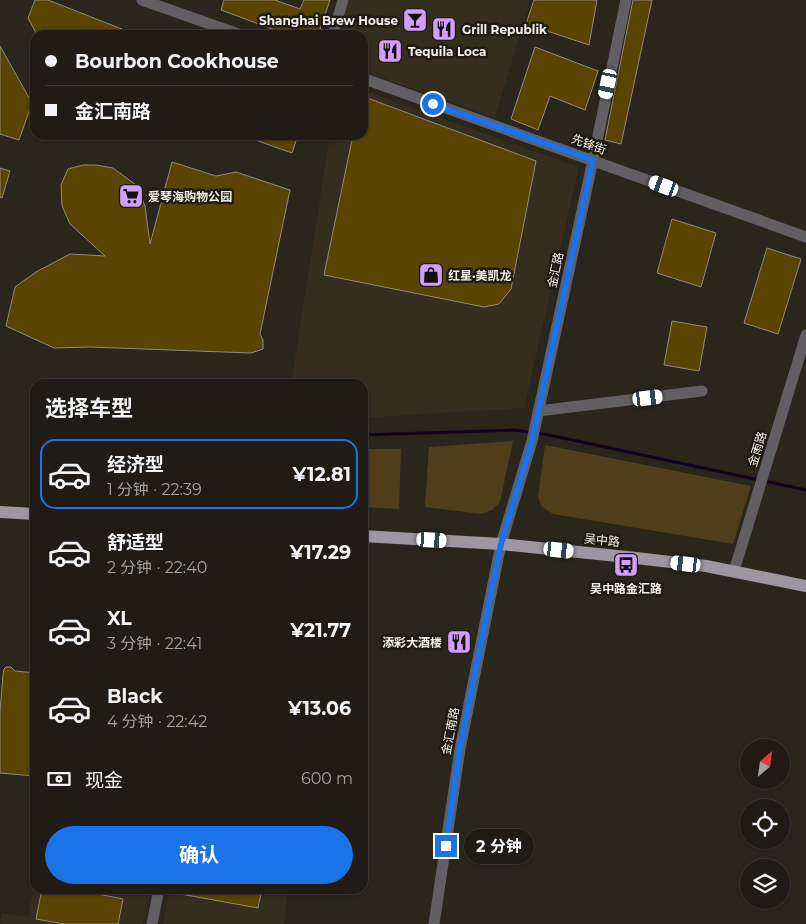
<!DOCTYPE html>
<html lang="zh">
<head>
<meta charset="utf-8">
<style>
	body { margin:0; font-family:Montserrat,"Noto Sans SC",sans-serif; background:#28251e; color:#f1f3f6; height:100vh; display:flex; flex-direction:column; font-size:19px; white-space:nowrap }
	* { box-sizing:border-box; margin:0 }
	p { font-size:16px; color:#a2a1a0 }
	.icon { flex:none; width:28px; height:28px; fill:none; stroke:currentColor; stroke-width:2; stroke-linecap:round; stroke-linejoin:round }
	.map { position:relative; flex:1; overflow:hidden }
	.drawer { position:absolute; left:30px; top:379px; width:338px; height:515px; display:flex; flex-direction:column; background:#201c15; border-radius:15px; box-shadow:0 1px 4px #0004,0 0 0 1px #3d3a34 }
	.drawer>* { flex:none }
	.banner { position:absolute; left:30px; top:30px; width:338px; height:110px; border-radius:15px; box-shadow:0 1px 4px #0004,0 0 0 1px #3d3a34; display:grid; align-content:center; height:110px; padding:0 15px; background:#201c15 }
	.needle { width:32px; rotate:29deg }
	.buttons { position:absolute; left:740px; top:739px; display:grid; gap:10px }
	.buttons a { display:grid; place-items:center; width:50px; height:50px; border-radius:50%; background:#201c15; box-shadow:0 1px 4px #0004,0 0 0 1px #3d3a34; font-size:25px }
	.end { position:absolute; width:22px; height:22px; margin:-11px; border:6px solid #1a73e8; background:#fff; box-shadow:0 0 0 2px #fff }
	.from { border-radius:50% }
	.bubble { position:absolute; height:35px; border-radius:18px; background:#201c15; box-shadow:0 1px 4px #0004,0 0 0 1px #3d3a34; font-size:16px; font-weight:700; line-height:35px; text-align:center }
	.car { position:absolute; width:15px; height:30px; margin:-15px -8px; border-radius:6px; box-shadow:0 0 4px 1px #0007; background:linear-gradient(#fff 24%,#345 0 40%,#fff 0 76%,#345 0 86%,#fff 0) }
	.banner b { display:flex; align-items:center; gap:18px; height:48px; font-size:19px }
	.banner b+b { border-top:1px solid #3d3a34 }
	.banner i { width:12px; height:12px; background:#f1f3f6 }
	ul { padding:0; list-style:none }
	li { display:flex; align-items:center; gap:15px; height:70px; margin:0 10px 8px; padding:0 5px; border:2px solid transparent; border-radius:15px }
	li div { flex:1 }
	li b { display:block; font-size:19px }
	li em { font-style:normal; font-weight:700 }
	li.active { border-color:#1a73e8 }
	li>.icon { width:45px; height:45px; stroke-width:1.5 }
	h2 { padding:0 15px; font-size:22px; line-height:60px }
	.pay { display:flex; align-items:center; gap:12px; height:55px; padding:0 15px; font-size:19px }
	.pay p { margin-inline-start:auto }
	.button { display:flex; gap:10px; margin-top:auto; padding:10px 15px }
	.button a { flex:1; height:58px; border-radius:30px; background:#1a73e8; color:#fff; font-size:20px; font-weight:700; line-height:58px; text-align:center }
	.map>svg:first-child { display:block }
	.built { fill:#352d1d }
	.green { fill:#503e1a }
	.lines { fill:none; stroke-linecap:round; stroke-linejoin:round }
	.stream { stroke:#150024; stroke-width:3 }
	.building { fill:#5b4302; stroke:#918b80 }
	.minor { stroke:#615f64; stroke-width:11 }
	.major { stroke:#9c97a1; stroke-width:12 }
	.route { stroke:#1a73e8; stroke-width:6 }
	.labels { text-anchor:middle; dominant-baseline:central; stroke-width:5; stroke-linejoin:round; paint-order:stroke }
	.poi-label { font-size:12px; font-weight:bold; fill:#f1eee7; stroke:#211c13; text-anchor:start }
	.street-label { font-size:12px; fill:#f1eee7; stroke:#211c13 }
</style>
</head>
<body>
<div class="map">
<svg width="806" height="924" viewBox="0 0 806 924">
	<rect width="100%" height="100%" fill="#2a261c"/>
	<!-- built -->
	<g class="built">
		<path d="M349 0H530L495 118 363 71 362 35H339Z"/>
		<path d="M363 90 579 167 524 408 363 418 362 384H291L330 135H362Z"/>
		<path d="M35 881V889H150L143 924H0L2 913 28 917Z"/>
		<path d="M169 889H288L284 924H163Z"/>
	</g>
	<!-- green -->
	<g class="green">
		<path d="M513 441 500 502 492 510 481 514 425 507 429 447Z"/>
		<path d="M545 445 751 486 733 544 553 514 541 506 538 497Z"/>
		<path d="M362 449H401L399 509 363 507Z"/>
	</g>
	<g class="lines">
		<!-- stream -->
		<g class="stream">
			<path d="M362 435 515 430 549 435 759 480"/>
			<path d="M765 481 806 490"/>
		</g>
	</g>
	<!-- building -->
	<g class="building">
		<path d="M35 0H48L137 35H37L28 18Z"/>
		<path d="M224 0H275L300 9 304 0H330L318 35H288L221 10Z"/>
		<path d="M534 0H597L589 45 526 24Z"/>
		<path d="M633 0H652L621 144 605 140Z"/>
		<path d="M0 46 32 103 19 140 0 134Z"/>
		<path d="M535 47 598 71 585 110 550 96 538 130 511 119Z"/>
		<path d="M362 96 536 161 511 289 499 304 484 307 324 275 353 135H362Z"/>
		<path d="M244 135H298L292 153 244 136Z"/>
		<path d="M172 162 216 176 236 172 290 190 260 334 263 340V349L251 353 90 347 54 348 6 326 15 287 36 272 70 254 105 256 70 224 62 206 61 185 68 169 83 165H96L113 168 136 185 145 206 150 244Z"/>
		<path d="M0 168 10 171 2 198 0 197Z"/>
		<path d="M672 219 716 233 701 287 657 273Z"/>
		<path d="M767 248 801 259 778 334 744 323Z"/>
		<path d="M672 321 707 327 699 371 664 365Z"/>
		<path d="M6 667H11L15 671 35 673V776L0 773V712L3 675 4 669Z"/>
		<path d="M42 889H99L98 894 123 899 118 924H64L36 919Z"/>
		<path d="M175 889H262L258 908 175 893Z"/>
	</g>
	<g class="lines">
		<!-- minor -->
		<g class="minor">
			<path d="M142 0 241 35"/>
			<path d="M333 35 343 0"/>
			<path d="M362 78 806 237"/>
			<path d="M538 411 702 391"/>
			<path d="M734 571 806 335"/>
			<path d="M152 924 159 889"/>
			<path d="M434 924 460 749 501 544 532 441 593 160 626 0"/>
		</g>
		<!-- major -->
		<g class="major">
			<path d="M0 512 35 514"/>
			<path d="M362 536 501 544 627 557 706 566 806 586"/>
		</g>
	</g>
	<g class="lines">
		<!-- route -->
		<path class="route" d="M433 104 593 160 532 441 501 544 460 748 446 846"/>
	</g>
	<!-- icons -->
	<defs>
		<symbol id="bar-square" viewBox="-11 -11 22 22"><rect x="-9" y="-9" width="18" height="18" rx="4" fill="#d29dfd" stroke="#211c13"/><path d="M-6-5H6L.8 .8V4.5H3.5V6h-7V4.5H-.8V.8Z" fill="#111"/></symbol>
		<symbol id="restaurant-square" viewBox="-11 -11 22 22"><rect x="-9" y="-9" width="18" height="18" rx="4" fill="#d29dfd" stroke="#211c13"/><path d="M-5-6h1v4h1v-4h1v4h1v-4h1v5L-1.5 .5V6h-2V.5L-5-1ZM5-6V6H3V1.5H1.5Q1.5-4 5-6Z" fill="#111"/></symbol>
		<symbol id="supermarket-square" viewBox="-11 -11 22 22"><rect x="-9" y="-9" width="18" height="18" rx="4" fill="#d29dfd" stroke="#211c13"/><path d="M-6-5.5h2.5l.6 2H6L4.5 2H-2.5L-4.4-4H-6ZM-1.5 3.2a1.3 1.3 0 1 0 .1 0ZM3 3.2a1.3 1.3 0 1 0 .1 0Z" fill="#111"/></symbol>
		<symbol id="shop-square" viewBox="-11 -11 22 22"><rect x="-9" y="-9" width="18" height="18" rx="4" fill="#d29dfd" stroke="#211c13"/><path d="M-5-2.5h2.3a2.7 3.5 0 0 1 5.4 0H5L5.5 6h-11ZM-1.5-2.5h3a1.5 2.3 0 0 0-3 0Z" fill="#111"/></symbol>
		<symbol id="bus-square" viewBox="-11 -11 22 22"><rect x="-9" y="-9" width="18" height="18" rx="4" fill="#d29dfd" stroke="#211c13"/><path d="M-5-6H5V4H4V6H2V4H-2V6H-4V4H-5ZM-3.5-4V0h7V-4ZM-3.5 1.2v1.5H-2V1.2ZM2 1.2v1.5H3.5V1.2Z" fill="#111"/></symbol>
	</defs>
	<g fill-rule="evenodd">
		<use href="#bar-square" x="401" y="6" width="28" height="28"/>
		<use href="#restaurant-square" x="430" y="15" width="28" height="28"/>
		<use href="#restaurant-square" x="376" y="37" width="28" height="28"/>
		<use href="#supermarket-square" x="117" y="182" width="28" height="28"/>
		<use href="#shop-square" x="417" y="261" width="28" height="28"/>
		<use href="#bus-square" x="612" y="551" width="28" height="28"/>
		<use href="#restaurant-square" x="445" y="628" width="28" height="28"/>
	</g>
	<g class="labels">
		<!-- poi labels -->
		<g class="poi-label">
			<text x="398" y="20" text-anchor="end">Shanghai Brew House</text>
			<text x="462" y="29">Grill Republik</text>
			<text x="408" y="51">Tequila Loca</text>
			<text x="148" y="196">爱琴海购物公园</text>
			<text x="448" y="275">红星·美凯龙</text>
			<text x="626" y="588" text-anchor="middle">吴中路金汇路</text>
			<text x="442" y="642" text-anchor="end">添彩大酒楼</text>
		</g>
		<!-- street labels -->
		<g class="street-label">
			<text transform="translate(589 144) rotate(20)">先锋街</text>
			<text transform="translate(555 270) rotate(-78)">金汇路</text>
			<text transform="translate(757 449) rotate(-73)">金雨路</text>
			<text transform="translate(602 540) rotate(6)">吴中路</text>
			<text transform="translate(450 731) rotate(-79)">金汇南路</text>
		</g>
	</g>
</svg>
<div class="buttons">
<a><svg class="needle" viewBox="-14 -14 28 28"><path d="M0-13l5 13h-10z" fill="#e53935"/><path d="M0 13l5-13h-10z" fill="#a2a1a0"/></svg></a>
<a><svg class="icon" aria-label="locate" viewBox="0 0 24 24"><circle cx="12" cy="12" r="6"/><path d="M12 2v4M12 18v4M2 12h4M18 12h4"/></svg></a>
<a><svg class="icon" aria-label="layers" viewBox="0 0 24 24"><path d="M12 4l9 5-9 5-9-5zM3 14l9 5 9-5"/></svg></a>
</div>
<i class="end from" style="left:433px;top:104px"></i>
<i class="end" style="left:446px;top:846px"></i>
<div class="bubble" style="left:464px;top:829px;width:70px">2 分钟</div>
<i class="car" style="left:608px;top:84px;rotate:192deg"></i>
<i class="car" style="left:664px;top:186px;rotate:290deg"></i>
<i class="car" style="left:648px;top:398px;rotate:83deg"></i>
<i class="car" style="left:432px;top:540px;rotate:93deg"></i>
<i class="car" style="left:559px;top:550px;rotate:96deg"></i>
<i class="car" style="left:686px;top:564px;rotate:277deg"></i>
<div class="banner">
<b><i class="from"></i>Bourbon Cookhouse</b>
<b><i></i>金汇南路</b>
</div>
<section class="drawer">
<h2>选择车型</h2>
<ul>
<li class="active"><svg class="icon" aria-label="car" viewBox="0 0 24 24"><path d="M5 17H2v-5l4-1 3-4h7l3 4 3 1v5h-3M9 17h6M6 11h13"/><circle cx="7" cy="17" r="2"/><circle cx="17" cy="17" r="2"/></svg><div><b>经济型</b><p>1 分钟 · 22:39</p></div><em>¥12.81</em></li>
<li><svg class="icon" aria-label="car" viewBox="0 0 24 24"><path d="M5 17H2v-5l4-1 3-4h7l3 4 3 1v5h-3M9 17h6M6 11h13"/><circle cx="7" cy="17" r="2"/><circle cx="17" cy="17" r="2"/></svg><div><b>舒适型</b><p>2 分钟 · 22:40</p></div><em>¥17.29</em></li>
<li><svg class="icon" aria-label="car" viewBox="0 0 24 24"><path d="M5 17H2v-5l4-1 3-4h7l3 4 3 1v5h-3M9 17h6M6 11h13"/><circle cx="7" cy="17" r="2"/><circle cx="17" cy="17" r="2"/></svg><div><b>XL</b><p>3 分钟 · 22:41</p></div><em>¥21.77</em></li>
<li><svg class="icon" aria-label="car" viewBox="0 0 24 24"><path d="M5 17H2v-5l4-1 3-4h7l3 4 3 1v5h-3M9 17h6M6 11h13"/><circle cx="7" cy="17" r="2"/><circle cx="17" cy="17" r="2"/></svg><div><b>Black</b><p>4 分钟 · 22:42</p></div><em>¥13.06</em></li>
</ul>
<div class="pay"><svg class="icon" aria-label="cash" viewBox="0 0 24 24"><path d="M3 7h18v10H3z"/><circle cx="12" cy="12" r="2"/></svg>现金<p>600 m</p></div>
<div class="button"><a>确认</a></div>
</section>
</div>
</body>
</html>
